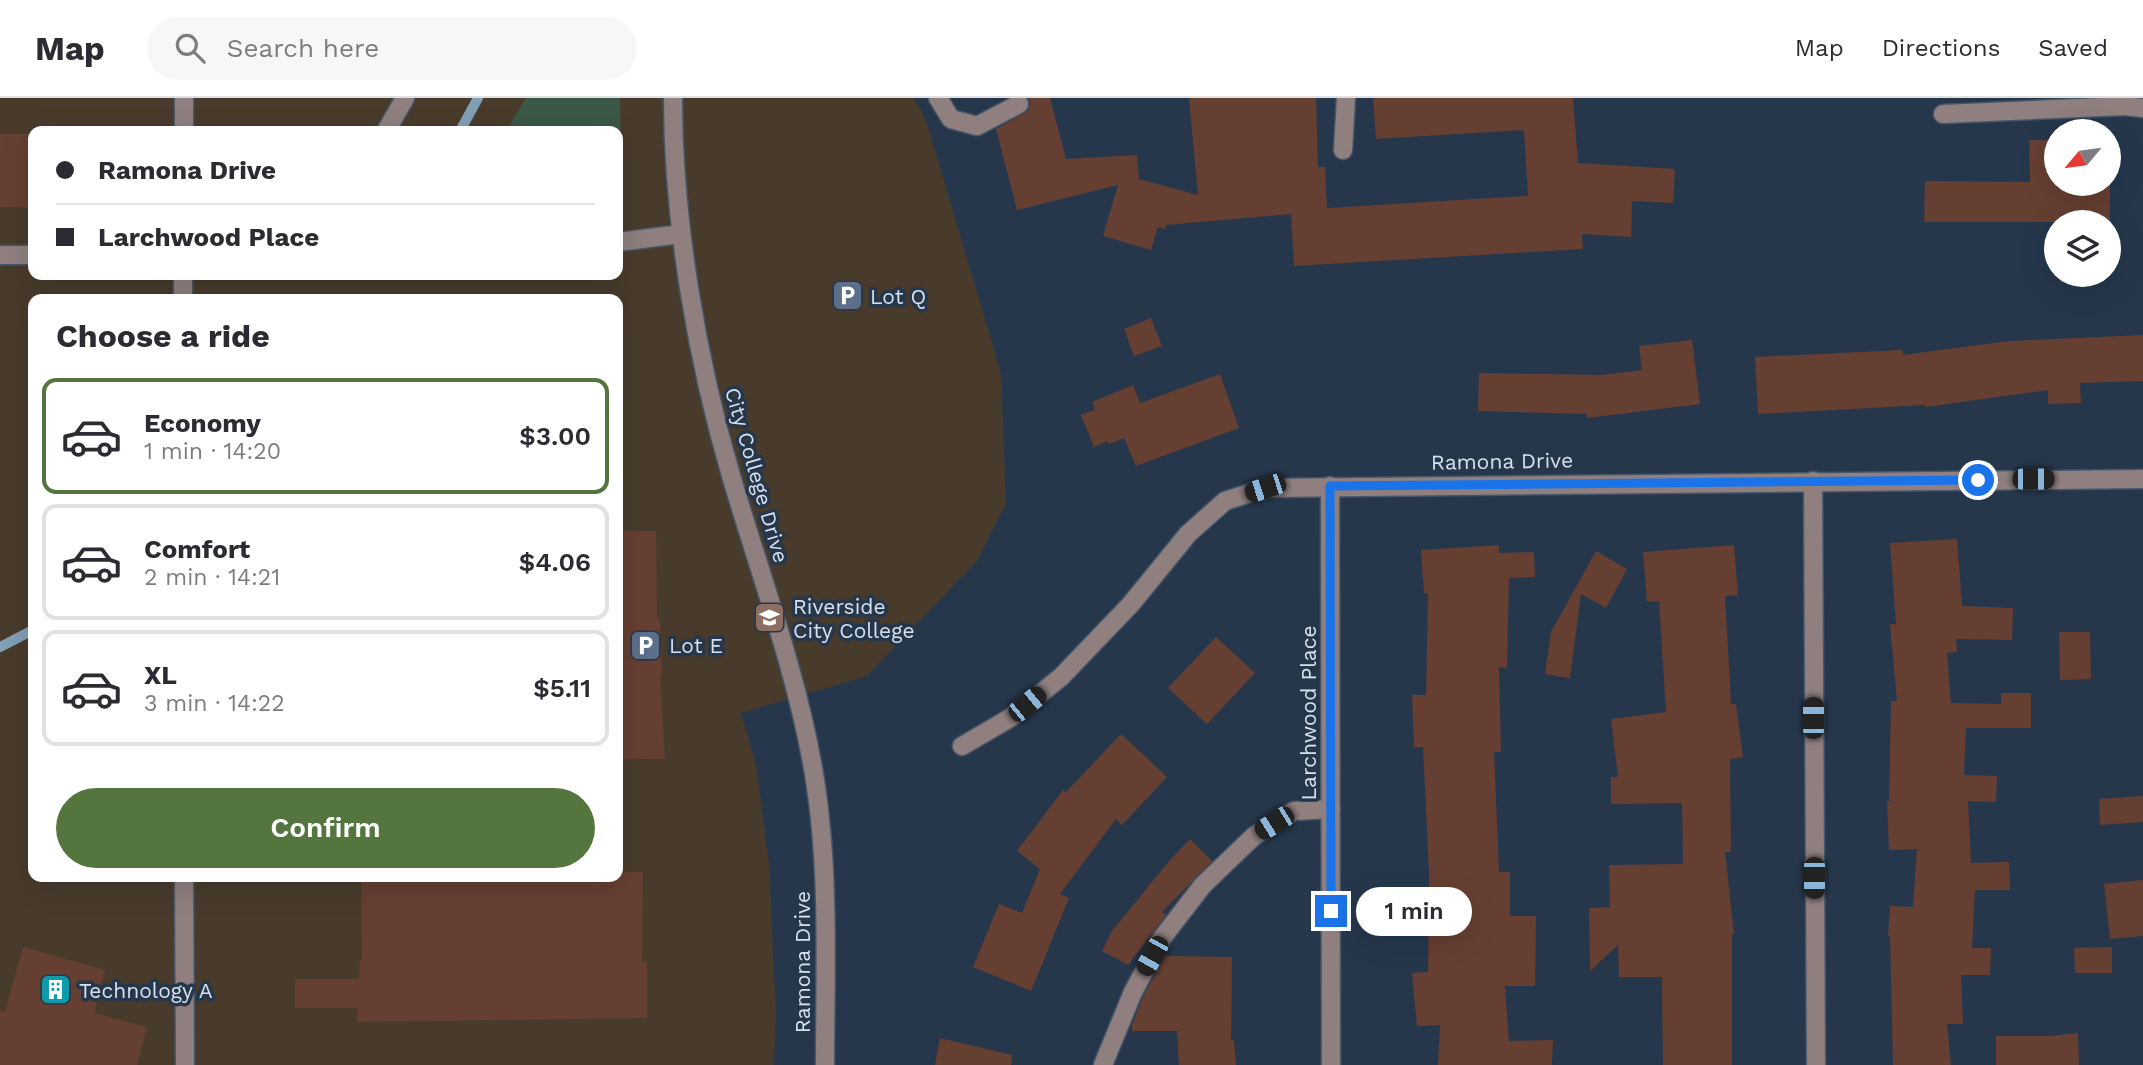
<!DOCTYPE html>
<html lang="en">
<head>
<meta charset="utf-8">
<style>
	body { margin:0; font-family:"Work Sans",sans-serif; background:#f7f7f7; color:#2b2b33; height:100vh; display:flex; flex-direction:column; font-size:26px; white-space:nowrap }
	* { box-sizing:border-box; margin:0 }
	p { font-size:23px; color:#7c7c81 }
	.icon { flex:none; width:38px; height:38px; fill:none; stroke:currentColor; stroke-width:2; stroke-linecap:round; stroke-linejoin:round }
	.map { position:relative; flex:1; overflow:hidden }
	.details { position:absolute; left:28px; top:196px; width:595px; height:588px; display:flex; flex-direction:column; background:#fff; border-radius:14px; box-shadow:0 7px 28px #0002 }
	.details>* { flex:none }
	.banner { position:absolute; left:28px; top:28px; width:595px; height:154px; border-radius:14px; box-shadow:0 7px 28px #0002; display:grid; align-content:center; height:154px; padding:0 28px; background:#fff }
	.needle { width:46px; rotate:241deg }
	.fabs { position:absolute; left:2044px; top:21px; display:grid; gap:14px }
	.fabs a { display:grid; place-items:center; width:77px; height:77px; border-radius:50%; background:#fff; box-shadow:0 7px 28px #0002; font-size:35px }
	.end { position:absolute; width:32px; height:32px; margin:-16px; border:9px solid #1a73e8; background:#fff; box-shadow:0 0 0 4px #fff }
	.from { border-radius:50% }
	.bubble { position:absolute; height:49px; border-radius:24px; background:#fff; box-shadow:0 7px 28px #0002; font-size:23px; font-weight:600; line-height:49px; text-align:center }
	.car { position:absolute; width:21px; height:42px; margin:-21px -10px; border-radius:9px; box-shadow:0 0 5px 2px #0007; background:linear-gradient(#222 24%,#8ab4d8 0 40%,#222 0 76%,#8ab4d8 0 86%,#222 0) }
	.banner b { display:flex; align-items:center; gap:24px; height:66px; font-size:26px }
	.banner b+b { border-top:2px solid #e1e1e2 }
	.banner i { width:18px; height:18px; background:#2b2b33 }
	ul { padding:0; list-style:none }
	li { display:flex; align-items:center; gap:21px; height:116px; margin:0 14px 10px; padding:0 14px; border:4px solid #e1e1e2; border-radius:14px }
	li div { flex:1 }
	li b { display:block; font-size:26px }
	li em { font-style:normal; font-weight:600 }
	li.active { border-color:#54753e }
	li>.icon { width:63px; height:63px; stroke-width:1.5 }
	h2 { padding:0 28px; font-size:32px; line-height:84px }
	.primary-button { display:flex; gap:14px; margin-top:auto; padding:14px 28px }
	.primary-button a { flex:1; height:80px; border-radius:42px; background:#54753e; color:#fff; font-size:28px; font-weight:600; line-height:80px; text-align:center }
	header { display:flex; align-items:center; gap:42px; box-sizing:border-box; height:98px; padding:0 35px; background:#fff; border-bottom:2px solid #e1e1e2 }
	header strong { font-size:33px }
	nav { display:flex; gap:38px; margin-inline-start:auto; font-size:24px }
	.search { width:490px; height:63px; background:#f7f7f7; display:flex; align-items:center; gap:18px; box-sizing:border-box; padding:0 24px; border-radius:38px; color:#7c7c81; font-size:26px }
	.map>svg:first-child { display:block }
	.education { fill:#483b2c; fill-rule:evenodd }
	.green { fill:#3a5845 }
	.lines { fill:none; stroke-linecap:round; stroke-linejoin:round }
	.stream { stroke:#819fb5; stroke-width:10 }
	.building { fill:#653f32 }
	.minor-casing { stroke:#465669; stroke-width:21 }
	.minor { stroke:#8f7f7f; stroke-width:18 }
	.route { stroke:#1a73e8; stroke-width:9 }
	.labels { text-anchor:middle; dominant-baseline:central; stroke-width:7; stroke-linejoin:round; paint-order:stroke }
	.poi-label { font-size:21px; fill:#d6e1ee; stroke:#26374c; text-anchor:start }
	.street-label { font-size:21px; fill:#d6e1ee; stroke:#26374c }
</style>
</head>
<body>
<header>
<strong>Map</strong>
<div class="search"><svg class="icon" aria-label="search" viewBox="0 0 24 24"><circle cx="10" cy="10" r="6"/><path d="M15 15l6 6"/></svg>Search here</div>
<nav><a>Map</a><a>Directions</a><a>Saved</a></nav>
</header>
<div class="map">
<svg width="2143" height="967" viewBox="0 0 2143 967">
	<rect width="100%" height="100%" fill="#26374c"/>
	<!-- education -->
	<path class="education" d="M0 0H914L926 22 1001 275 1006 405 977 463 867 578 741 615 756 666 769 765 776 917 774 967H0ZM33 33H618V177H33ZM33 201H618V779H33Z"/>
	<!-- green -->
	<path class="green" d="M526 0H620L621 88 618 96V33H506Z"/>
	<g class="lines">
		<!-- stream -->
		<g class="stream">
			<path d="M460 33 478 0"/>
			<path d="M0 549 33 532"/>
		</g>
	</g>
	<!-- building -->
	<g class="building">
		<path d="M1029 0H1050L1066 61 1137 57 1139 81 1198 97 1189 0H1316L1318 69H1325L1327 110 1528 98 1524 32 1376 41 1373 0H1573L1578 65 1675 71 1673 105 1632 103 1631 139 1582 136 1583 151 1294 168 1291 116 1166 127 1165 131 1158 129 1151 152 1103 138 1118 87 1017 112 996 31 1028 13 1030 6Z"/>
		<rect x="0" y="36" width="33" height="73"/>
		<path d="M2029 42H2056V86H2110V124H1924L1925 83 2030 84Z"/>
		<path d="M1151 220 1162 248 1134 258 1124 231Z"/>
		<path d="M2143 237V283L2080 285 2081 305 2048 306V292L1925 309V307L1758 316 1755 259 1902 252 1903 257 2009 243Z"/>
		<path d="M1692 242 1700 306 1587 320V316L1478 313 1479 275 1601 277 1642 272 1639 248Z"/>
		<path d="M1220 276 1239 330 1136 368 1124 340 1109 346 1107 343 1094 349 1081 317 1095 312 1092 304 1133 287 1140 305Z"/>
		<path d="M618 433H656L657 520H660L662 577H660L665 661H618Z"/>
		<path d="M1957 441 1962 508 2013 510 2012 542 1956 541 1957 554 1947 555 1951 605 2001 606V595H2031V630H1966L1964 677 1997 678 1996 704 1968 703 1971 765 2009 764 2010 792H1975L1972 850H1991L1990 877H1961L1963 926H1947L1951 967H1893L1890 838H1888L1890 808 1913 809 1917 751 1889 752 1887 703H1889L1891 603H1897L1890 526H1896L1890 445Z"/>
		<path d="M1499 447V455L1534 454 1535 479 1509 480 1507 570 1499 569 1501 654H1494L1499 774H1510V818H1536L1535 888H1505L1509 943 1553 942 1552 967H1438L1440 927 1417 928 1412 875 1428 874 1429 774 1423 649H1414L1412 597H1426L1428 495H1424L1421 452Z"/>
		<path d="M1734 447 1738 497 1725 498 1731 606H1736L1743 659 1730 661 1731 754H1725L1734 836H1732V967H1663L1662 879H1619L1618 847 1590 873 1589 810 1610 809 1609 767 1683 766 1682 705 1611 706V679H1618L1611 621 1666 614 1659 503 1647 504 1643 454Z"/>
		<path d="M1596 453 1627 471 1606 510 1581 496 1570 580 1545 576 1551 534Z"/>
		<path d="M2059 534H2090L2091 581 2060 582Z"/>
		<path d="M1216 539 1255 575 1207 626 1168 590Z"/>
		<path d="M1121 636 1167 679 1122 727 1116 721 1060 796 1069 800 1031 893 973 869 999 806 1022 815 1040 771 1017 753 1063 692 1066 694Z"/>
		<path d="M2143 698V724L2100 727 2099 701Z"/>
		<path d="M1190 741 1212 763 1162 814 1166 817 1128 867 1102 853 1112 833 1170 762Z"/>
		<path d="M618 774H643L642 864H647V920L357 924 358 910H295V881H359L360 862H362L361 779H618Z"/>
		<path d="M2143 782V838L2110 841 2104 786Z"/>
		<path d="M23 849 105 872 94 915 147 929 137 967H0V913L5 914Z"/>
		<path d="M2112 849V875H2075L2074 850Z"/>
		<path d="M1165 858 1232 859 1231 942H1234L1236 967H1179L1177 933H1132V927L1143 899Z"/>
		<path d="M2078 935 2079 967H1996V938H2051Z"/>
		<path d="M940 940 1012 957 1011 967H935Z"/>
	</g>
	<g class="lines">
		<defs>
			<g id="minor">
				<path d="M184 0V33"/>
				<path d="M673 0C673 123 697 263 732 381 761 479 797 575 814 676 830 772 825 870 825 967"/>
				<path d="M938 0 951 21 977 28 1019 6"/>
				<path d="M2125 0V8L2143 10"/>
				<path d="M1943 16 2125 8"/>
				<path d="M386 33 405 0"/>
				<path d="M1343 52 1346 0"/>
				<path d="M618 144 681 136"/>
				<path d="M0 157H33"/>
				<path d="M183 201V177"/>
				<path d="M1813 383 1816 967"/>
				<path d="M1330 388 1331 967"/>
				<path d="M962 648 1010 620 1061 579 1131 506 1188 436 1225 403 1265 390 2143 381"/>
				<path d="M184 779 185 967"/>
				<path d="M1103 967 1133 894 1162 840 1203 787 1254 738 1294 713 1331 711"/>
			</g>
		</defs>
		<!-- minor casing -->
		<use href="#minor" class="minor-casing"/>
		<!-- minor -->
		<use href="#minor" class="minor"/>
	</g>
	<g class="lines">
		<!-- route -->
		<path class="route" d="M1331 813 1330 388 1978 382"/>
	</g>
	<!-- icons -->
	<defs>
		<symbol id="parking-square" viewBox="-11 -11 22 22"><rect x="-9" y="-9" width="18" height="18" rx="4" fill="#5c6f8a" stroke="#26374c"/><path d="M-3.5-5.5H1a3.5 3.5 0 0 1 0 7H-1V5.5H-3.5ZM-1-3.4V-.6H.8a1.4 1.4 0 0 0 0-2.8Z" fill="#fff"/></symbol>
		<symbol id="university-square" viewBox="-11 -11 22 22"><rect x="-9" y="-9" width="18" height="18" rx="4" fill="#8d6e63" stroke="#26374c"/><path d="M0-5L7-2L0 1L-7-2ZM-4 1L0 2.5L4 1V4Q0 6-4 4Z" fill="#fff"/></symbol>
		<symbol id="building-square" viewBox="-11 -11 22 22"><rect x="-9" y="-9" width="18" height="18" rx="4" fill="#0f9aa8" stroke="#26374c"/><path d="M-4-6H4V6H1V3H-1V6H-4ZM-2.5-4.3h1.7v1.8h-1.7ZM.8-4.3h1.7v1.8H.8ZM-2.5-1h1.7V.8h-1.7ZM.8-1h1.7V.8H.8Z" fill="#fff"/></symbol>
	</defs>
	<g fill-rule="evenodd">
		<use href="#parking-square" x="830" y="180" width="35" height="35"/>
		<use href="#university-square" x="752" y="502" width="35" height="35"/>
		<use href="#parking-square" x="628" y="530" width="35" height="35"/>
		<use href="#building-square" x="38" y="874" width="35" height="35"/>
	</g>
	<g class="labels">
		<!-- poi labels -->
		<g class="poi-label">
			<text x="870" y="198">Lot Q</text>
			<text x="793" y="508">Riverside<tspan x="793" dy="24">City College</tspan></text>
			<text x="669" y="547">Lot E</text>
			<text x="79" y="892">Technology A</text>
		</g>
		<!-- street labels -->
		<g class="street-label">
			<text transform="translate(1502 363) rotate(-1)">Ramona Drive</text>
			<text transform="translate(757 377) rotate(74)">City College Drive</text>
			<text transform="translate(1308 615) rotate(-90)">Larchwood Place</text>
			<text transform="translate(802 864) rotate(-90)">Ramona Drive</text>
		</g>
	</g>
</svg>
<div class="fabs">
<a><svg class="needle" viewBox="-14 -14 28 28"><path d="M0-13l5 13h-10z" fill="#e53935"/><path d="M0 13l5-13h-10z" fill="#7c7c81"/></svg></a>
<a><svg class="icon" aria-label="layers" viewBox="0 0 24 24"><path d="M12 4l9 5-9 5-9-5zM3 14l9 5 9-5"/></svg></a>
</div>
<i class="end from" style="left:1978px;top:382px"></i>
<i class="end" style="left:1331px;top:813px"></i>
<div class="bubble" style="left:1356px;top:789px;width:116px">1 min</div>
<i class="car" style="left:2033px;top:381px;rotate:90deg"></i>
<i class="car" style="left:1265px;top:390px;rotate:252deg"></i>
<i class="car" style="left:1027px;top:606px;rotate:51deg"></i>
<i class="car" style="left:1813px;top:620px;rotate:0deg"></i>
<i class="car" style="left:1274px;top:725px;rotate:238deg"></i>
<i class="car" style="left:1814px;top:780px;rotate:180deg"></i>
<i class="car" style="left:1152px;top:858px;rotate:209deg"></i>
<div class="banner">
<b><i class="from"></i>Ramona Drive</b>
<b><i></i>Larchwood Place</b>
</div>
<section class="details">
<h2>Choose a ride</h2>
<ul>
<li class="active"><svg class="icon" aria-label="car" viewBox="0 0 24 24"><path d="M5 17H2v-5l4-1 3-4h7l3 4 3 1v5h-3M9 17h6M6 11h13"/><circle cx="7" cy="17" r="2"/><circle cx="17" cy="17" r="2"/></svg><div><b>Economy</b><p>1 min · 14:20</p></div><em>$3.00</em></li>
<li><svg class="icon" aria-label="car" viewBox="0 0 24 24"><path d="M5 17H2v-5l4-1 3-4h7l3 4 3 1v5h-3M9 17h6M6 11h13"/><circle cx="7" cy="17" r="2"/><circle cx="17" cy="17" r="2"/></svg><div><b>Comfort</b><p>2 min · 14:21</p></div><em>$4.06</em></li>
<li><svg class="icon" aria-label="car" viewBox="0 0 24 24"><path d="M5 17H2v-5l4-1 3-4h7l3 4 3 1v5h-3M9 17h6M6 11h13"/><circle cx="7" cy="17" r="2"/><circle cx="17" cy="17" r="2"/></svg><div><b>XL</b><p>3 min · 14:22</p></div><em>$5.11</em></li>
</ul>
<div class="primary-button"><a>Confirm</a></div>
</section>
</div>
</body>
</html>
